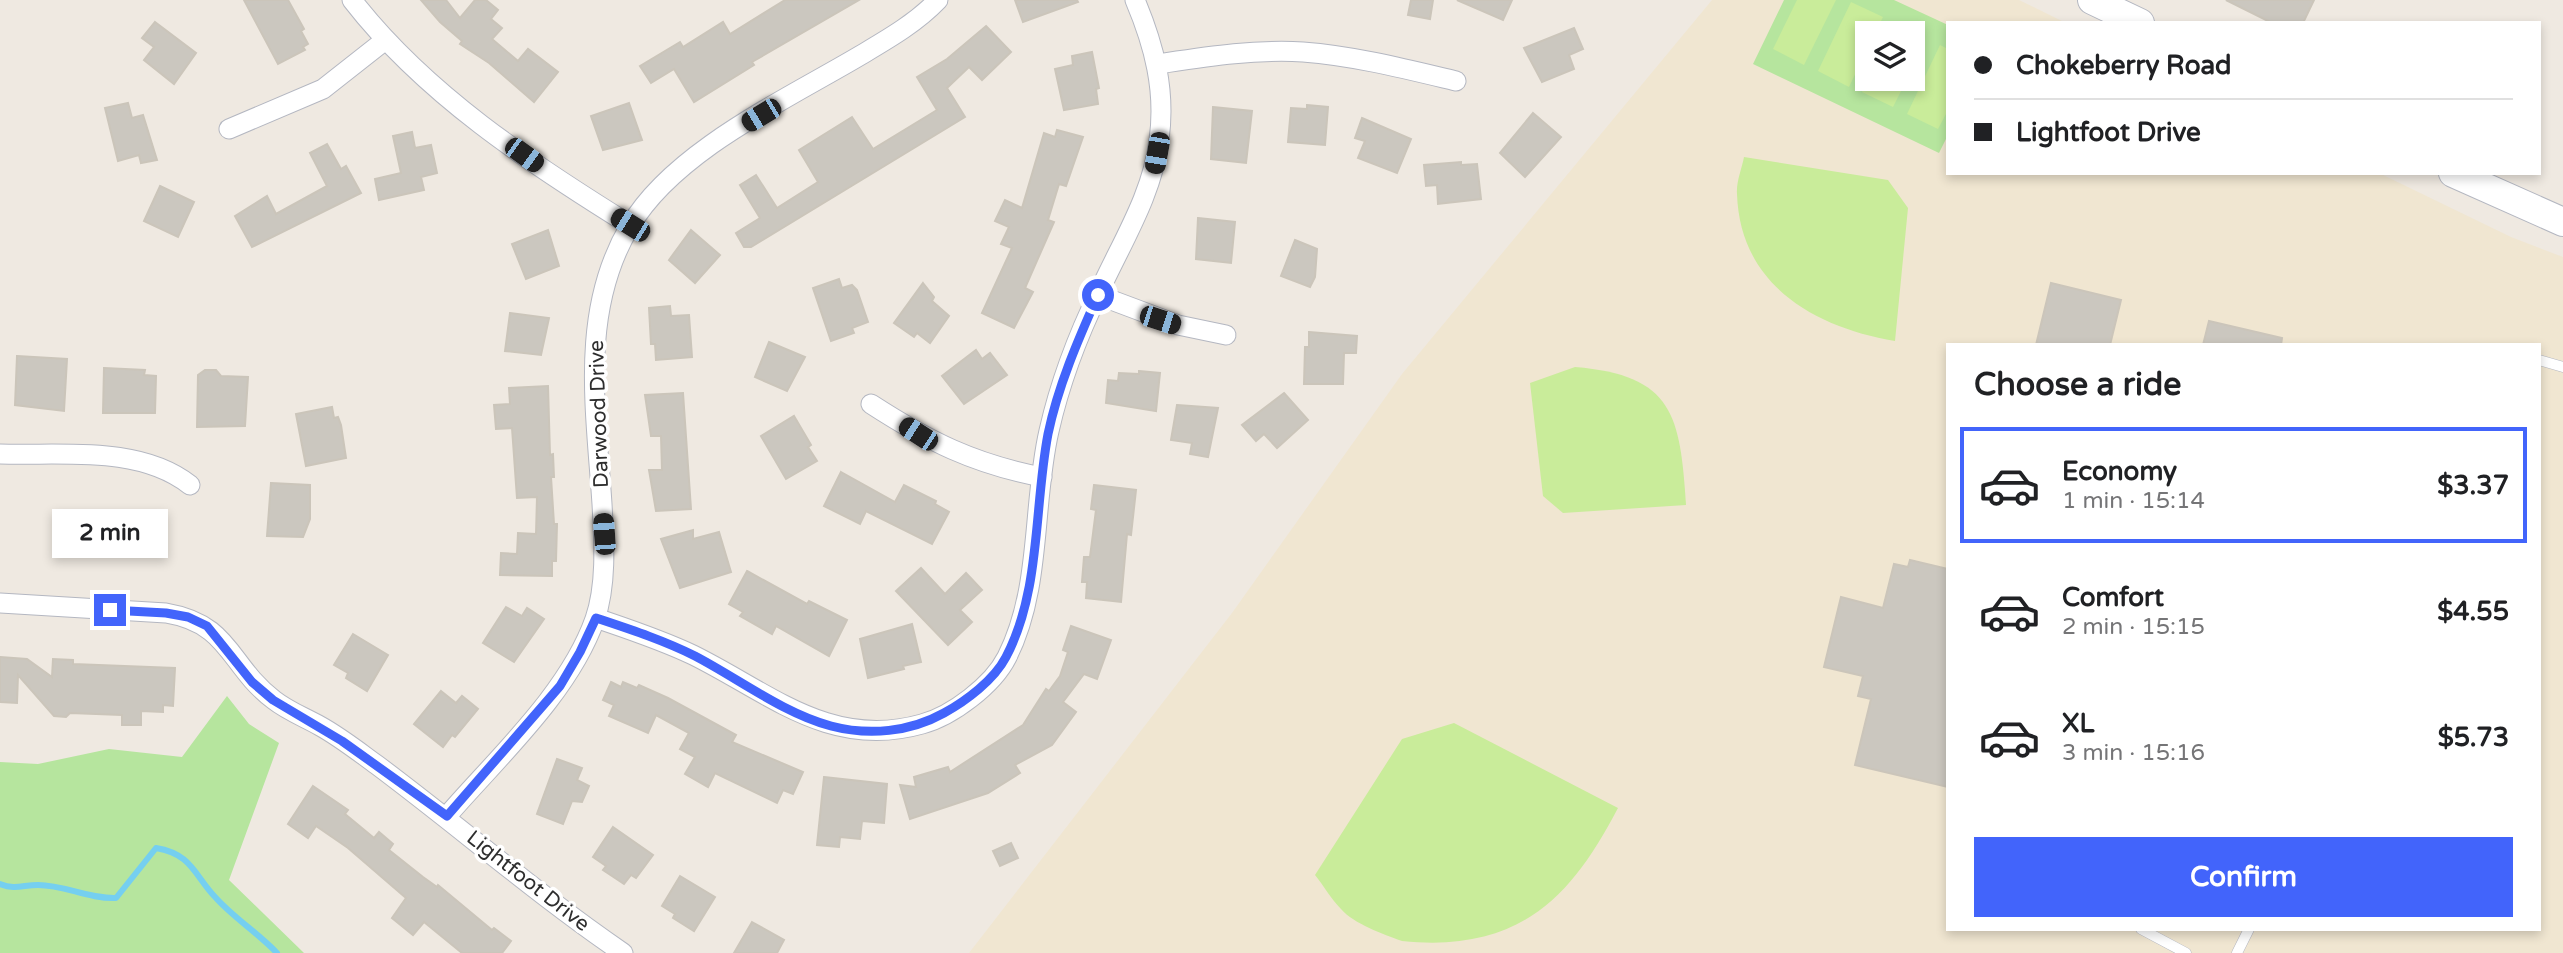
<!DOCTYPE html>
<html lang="en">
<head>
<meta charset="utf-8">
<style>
	body { margin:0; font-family:"Varela Round",sans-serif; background:#f2f2f2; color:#202124; height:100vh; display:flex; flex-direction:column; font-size:26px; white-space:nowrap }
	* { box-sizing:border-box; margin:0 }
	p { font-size:23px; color:#757577 }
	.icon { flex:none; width:38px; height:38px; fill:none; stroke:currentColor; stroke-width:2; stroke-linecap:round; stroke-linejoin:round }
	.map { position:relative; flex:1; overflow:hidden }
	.details { position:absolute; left:1946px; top:343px; width:595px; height:588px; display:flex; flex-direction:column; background:#fff; border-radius:0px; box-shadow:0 4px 10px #0003 }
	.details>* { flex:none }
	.hud { position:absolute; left:1946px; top:21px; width:595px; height:154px; border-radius:0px; box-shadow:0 4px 10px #0003; display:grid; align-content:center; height:154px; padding:0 28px; background:#fff }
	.fabs { position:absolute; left:1855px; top:21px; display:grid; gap:14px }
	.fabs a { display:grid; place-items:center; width:70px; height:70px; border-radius:0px; background:#fff; box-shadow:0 4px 10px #0003; font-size:35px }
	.end { position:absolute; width:32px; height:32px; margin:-16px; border:9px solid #4264fb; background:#fff; box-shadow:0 0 0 4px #fff }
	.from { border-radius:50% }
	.bubble { position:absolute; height:49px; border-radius:0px; background:#fff; box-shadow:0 4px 10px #0003; font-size:23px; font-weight:700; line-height:49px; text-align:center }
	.car { position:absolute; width:21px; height:42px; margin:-21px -10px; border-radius:9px; box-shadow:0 0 5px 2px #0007; background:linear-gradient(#222 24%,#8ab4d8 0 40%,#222 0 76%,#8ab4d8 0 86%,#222 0) }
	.hud b { display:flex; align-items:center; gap:24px; height:66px; font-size:26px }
	.hud b+b { border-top:2px solid #e0e0e0 }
	.hud i { width:18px; height:18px; background:#202124 }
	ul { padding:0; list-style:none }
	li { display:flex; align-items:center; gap:21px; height:116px; margin:0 14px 10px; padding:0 14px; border:4px solid transparent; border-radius:0px }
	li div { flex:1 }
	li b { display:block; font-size:26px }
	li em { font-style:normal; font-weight:700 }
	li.current { border-color:#4264fb }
	li>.icon { width:63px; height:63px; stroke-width:1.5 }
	h2 { padding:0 28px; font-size:32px; line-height:84px }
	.cta { display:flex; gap:14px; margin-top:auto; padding:14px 28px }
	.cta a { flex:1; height:80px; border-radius:0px; background:#4264fb; color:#fff; font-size:28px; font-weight:700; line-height:80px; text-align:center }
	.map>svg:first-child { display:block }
	.education { fill:#f0e6d1; fill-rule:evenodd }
	.green { fill:#b6e59e; fill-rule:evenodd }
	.pitch { fill:#c9ec9a }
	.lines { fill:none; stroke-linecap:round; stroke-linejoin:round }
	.stream { stroke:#75cff0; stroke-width:6 }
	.building { fill:#cbc7bf; stroke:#cbc5ba; stroke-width:2 }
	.service-casing { stroke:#b4b7c1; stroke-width:11 }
	.minor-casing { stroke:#b4b7c1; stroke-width:21 }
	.secondary-casing { stroke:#b4b7c1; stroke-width:30 }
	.service { stroke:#fff; stroke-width:10 }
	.minor { stroke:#fff; stroke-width:19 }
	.secondary { stroke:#fff; stroke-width:28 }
	.route { stroke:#4264fb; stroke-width:9 }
	.labels { text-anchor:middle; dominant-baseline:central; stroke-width:7; stroke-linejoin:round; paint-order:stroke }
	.street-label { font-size:21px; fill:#2e2e2e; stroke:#fff }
</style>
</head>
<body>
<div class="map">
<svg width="2563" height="953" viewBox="0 0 2563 953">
	<rect width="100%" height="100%" fill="#efe9e1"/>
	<!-- education -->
	<path class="education" d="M1712 0H2019L2066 23H1948V173H2379L2511 237 2563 257V953H969L1232 613 1402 374ZM1867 33H1913V79H1867ZM1948 345H2539V929H1948Z"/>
	<!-- green -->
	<g class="green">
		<path d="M1784 0H1894L1948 25V135L1939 153 1753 64ZM1867 33H1913V79H1867Z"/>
		<path d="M227 696 249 724 279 743 229 880 304 953H0V762L38 764 109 749 182 757Z"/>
	</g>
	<!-- pitch -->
	<g class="pitch">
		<path d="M1797 0H1836L1804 65 1773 49Z"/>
		<path d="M1851 2 1883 17 1875 33H1867V49L1849 87 1818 71Z"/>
		<path d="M1940 45 1948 49V110L1938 129 1907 114Z"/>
		<path d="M1868 79H1907L1893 107 1862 92Z"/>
		<path d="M1744 157 1888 180 1908 208 1895 341C1814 327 1740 285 1737 194 1736 182 1742 168 1744 157Z"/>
		<path d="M1575 367C1674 375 1680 416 1686 505L1563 513 1543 496 1530 383Z"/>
		<path d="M1454 723 1618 808C1571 898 1519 953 1402 941 1383 934 1354 924 1341 909 1331 899 1324 886 1315 875L1402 739Z"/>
	</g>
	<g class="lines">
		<!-- stream -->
		<path class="stream" d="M0 884C15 890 23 885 38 885 65 885 88 899 116 898L156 848C192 854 194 875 216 898 234 918 258 933 277 953"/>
	</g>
	<!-- building -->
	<g class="building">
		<path d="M244 0H288L304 29 301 31 308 44 303 47 305 50 278 64Z"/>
		<path d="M421 0H446L460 18 475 0H486L498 10 491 19 502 28 492 39 518 61 528 49 558 72 534 102 489 63 460 44 462 41 440 22Z"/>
		<path d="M785 0H859L752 62 754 65 694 102 674 69 651 83 640 66 680 42 683 47 723 22 730 34Z"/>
		<path d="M1015 0H1077L1078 2 1023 22Z"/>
		<path d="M1411 0H1433L1430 19 1408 15Z"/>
		<path d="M1457 0H1512L1503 20Z"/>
		<path d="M2226 0H2314L2303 23H2272Z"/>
		<path d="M155 22 196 53 174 84 144 60 154 47 142 38Z"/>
		<path d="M986 26 1011 52 982 80 969 67 947 88 965 117 751 247H744L736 233 760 218 740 185 756 175 777 208 818 182 799 150 852 117 873 149 937 110 917 77 947 59Z"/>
		<path d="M1574 28 1583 49 1569 55 1574 69 1542 82 1524 48Z"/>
		<path d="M1092 52 1099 88 1096 89 1098 104 1064 110 1055 69 1073 65 1072 56Z"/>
		<path d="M128 103 132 118 143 115 157 160 141 163 139 155 118 161 105 108Z"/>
		<path d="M629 103 642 140 603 150 591 116Z"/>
		<path d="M1307 105 1328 107 1325 145 1288 142 1291 108 1307 109Z"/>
		<path d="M1213 107 1252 111 1246 163 1211 159Z"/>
		<path d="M1533 113 1561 137 1525 177 1500 153Z"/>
		<path d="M1362 118 1411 139 1397 173 1358 158 1365 141 1355 138Z"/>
		<path d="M1057 130 1083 137 1066 186 1059 184 1048 220 1054 222 1025 288 1033 292 1014 328 982 313 1012 248 1001 244 1009 227 995 221 1005 200 1022 208 1044 133 1055 137Z"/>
		<path d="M412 132 415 148 431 145 437 173 421 177 424 190 379 200 375 179 401 173 393 136Z"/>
		<path d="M327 144 341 169 346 166 361 193 252 247 235 216 267 196 276 214 327 186 310 153Z"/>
		<path d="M1461 162V165L1477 164 1481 199 1438 204 1437 185 1426 186 1424 165Z"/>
		<path d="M160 186 194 202 178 237 144 221Z"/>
		<path d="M1198 218 1235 222 1231 263 1196 259Z"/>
		<path d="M548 230 559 266 526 279 512 244Z"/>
		<path d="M691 230 720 255 695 283 669 260Z"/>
		<path d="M1295 240 1317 249 1315 277 1310 287 1281 276Z"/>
		<path d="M839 279 842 288 852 285 857 290 868 322 852 328 854 333 831 341 813 288Z"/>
		<path d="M923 283 934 297 932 301 949 316 930 343 917 333 914 337 894 323Z"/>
		<path d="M2051 283 2121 300 2110 345H2036Z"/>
		<path d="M670 306 671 316 689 315 692 357 656 360 655 344H651L649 308Z"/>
		<path d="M510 313 549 318 541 355 505 351Z"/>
		<path d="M2209 321 2282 338 2281 345H2203Z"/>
		<path d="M1309 332 1357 336 1356 353H1344L1343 384H1304L1305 347H1309Z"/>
		<path d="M769 342 805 357 787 391 755 377Z"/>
		<path d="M976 350 982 359 990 353 1007 375 964 404 942 376Z"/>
		<path d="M17 356 67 359 64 411 15 405Z"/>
		<path d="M104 368 145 370 144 375 156 376 155 413H103Z"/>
		<path d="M205 370H216L221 376 248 377 245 426 197 427 198 375Z"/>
		<path d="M1139 371 1160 373 1156 411 1106 403 1108 380 1118 381 1119 373 1139 374Z"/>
		<path d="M548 386 550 455 553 454 554 477H551L554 524H557L556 561H552V576L500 575 501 553 517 554 518 533 536 534 537 497 517 498 512 428 496 429 494 405 510 404 509 388Z"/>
		<path d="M683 393 691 509 656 511 649 470H662L661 436H651L645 395Z"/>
		<path d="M1284 393 1308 420 1277 448 1264 434 1256 441 1242 425Z"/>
		<path d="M1177 405 1218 408 1208 457 1190 454 1192 443 1171 440Z"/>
		<path d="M332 407 334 418 338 417 341 425 346 458 306 466 296 414Z"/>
		<path d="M794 416 811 445 808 447 817 461 786 479 761 436Z"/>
		<path d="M841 472 895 502 904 485 936 501 935 504 949 512 932 544 866 511 860 524 824 506Z"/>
		<path d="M271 483 310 485V519L303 537 267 536Z"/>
		<path d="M1094 485 1136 490 1131 535 1127 534 1121 602 1086 598 1087 582H1082L1084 557H1090L1096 510 1091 509Z"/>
		<path d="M693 530V539L719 532 731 572 680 588 661 539Z"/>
		<path d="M1910 560 1948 569V787L1855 765 1871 699 1858 696 1863 676 1824 667 1841 597 1883 608 1894 564 1908 567Z"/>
		<path d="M921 568 945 594 966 573 982 590 960 610 972 622 948 645 896 591Z"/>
		<path d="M747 571 807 604 809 601 847 620 829 656 776 626 772 634 740 616 743 612 729 604Z"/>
		<path d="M506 607 522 616 527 608 544 619 514 662 483 643Z"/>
		<path d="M912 624 921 662 903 666 904 669 868 678 860 639Z"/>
		<path d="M1071 626 1111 640 1097 679 1084 674 1063 702 1076 712 1052 745 1015 765 1020 773 988 793 910 819 900 785 916 787 914 777 948 767 950 772 1023 725 1046 689 1049 691 1060 676 1068 652 1063 650Z"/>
		<path d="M353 634 388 655 367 691 346 678 348 673 334 665Z"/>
		<path d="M0 657 27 659 52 677 53 659 73 660V664L175 668 173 706 163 705V712L141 711V725H122V715L70 713 66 717 54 716 18 675 17 703 0 702Z"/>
		<path d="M611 682 621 687 623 682 637 688 639 685 668 698 736 735 732 742 803 772 793 794 783 790 777 803 715 773 708 787 685 774 695 757 680 749 689 733 656 715 648 733 609 716 614 705 603 700Z"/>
		<path d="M441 691 456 703 462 696 478 709 455 737 452 735 443 747 414 724Z"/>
		<path d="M557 759 582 768 577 780 589 786 582 802 572 801 563 824 537 814Z"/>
		<path d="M824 777 887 784 884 823 862 821 860 839 840 837 839 847 817 845Z"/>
		<path d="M313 786 348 810 345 814 374 838 379 832 393 844 389 850 423 877 437 887 438 885 492 930 494 928 511 941 502 953H462L424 922 413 935 392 918 406 898 348 848 316 826 308 838 288 824Z"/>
		<path d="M613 827 653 855 636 878 631 875 624 884 603 870 606 866 593 857Z"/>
		<path d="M1011 843 1018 858 1000 866 993 851Z"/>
		<path d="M680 876 715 897 694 931 673 918 675 914 662 906Z"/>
		<path d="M752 922 784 940 777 953H734Z"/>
	</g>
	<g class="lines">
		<defs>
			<g id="service">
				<path d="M2539 360 2563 367"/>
				<path d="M2141 929 2186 953"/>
				<path d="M2237 953 2249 929"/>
			</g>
			<g id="minor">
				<path d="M352 0C425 94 530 163 630 225"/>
				<path d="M1158 64C1205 57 1254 49 1303 52 1355 56 1406 69 1456 81"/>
				<path d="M229 129 323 89 384 41"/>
				<path d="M1098 295 1178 325 1226 335"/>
				<path d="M871 404C928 441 974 464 1042 477"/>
				<path d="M0 454C62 456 139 445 190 485"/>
				<path d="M0 603 166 613C231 624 228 665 274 700 288 711 304 717 320 726 340 737 359 752 377 765 460 827 538 895 623 953"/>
				<path d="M596 618C628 629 662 640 693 655 770 693 830 750 922 724 952 716 993 685 1007 657 1042 588 1032 504 1049 431 1060 382 1078 335 1100 290 1122 242 1153 193 1159 140 1166 90 1154 45 1135 0"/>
				<path d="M447 816C497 758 569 693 595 619 607 584 604 541 602 504 596 410 579 311 630 226 674 151 787 99 861 55 888 39 916 23 938 0"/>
			</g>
			<g id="secondary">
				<path d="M2092 0 2140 23"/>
				<path d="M2453 173 2563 222"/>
			</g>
		</defs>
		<!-- service casing -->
		<use href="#service" class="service-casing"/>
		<!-- minor casing -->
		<use href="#minor" class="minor-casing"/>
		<!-- secondary casing -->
		<use href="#secondary" class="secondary-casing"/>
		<!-- service -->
		<use href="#service" class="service"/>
		<!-- minor -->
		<use href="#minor" class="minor"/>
		<!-- secondary -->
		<use href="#secondary" class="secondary"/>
	</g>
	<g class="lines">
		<!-- route -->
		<path class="route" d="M110 610 166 613 188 617 207 626 252 682 273 700 342 741 447 816 560 686 580 652 596 618C629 629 663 640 695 656 739 679 783 713 831 726 869 736 910 732 944 713 966 701 994 680 1006 657 1041 591 1034 507 1048 434 1058 386 1078 340 1098 295"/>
	</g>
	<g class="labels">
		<!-- street labels -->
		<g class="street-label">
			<text transform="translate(599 414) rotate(-92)">Darwood Drive</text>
			<text transform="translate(528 881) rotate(38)">Lightfoot Drive</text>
		</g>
	</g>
</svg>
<div class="fabs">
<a><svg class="icon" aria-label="layers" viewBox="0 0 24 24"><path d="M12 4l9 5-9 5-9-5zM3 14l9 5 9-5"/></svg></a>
</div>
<i class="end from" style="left:1098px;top:295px"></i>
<i class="end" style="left:110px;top:610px"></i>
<div class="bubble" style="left:52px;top:509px;width:116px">2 min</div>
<i class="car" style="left:761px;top:115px;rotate:239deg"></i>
<i class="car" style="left:1157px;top:153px;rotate:190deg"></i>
<i class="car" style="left:524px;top:155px;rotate:126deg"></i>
<i class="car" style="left:630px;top:225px;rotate:302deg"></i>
<i class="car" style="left:1160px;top:320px;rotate:108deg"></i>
<i class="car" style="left:918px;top:434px;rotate:303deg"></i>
<i class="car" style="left:604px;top:534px;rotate:356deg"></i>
<div class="hud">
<b><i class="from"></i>Chokeberry Road</b>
<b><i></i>Lightfoot Drive</b>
</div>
<section class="details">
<h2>Choose a ride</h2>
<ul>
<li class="current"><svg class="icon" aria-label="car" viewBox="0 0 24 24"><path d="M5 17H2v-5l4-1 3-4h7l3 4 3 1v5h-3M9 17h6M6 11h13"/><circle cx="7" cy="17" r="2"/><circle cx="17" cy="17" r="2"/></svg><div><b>Economy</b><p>1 min · 15:14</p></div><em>$3.37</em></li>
<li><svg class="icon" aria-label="car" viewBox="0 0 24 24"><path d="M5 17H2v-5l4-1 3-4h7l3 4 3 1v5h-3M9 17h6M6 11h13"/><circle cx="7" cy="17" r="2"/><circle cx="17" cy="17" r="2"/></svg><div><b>Comfort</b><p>2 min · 15:15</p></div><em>$4.55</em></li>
<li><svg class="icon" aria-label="car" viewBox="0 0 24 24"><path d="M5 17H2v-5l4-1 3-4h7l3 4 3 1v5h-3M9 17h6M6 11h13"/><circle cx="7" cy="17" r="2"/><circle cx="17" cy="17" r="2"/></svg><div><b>XL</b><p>3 min · 15:16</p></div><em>$5.73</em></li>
</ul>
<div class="cta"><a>Confirm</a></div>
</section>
</div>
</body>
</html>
